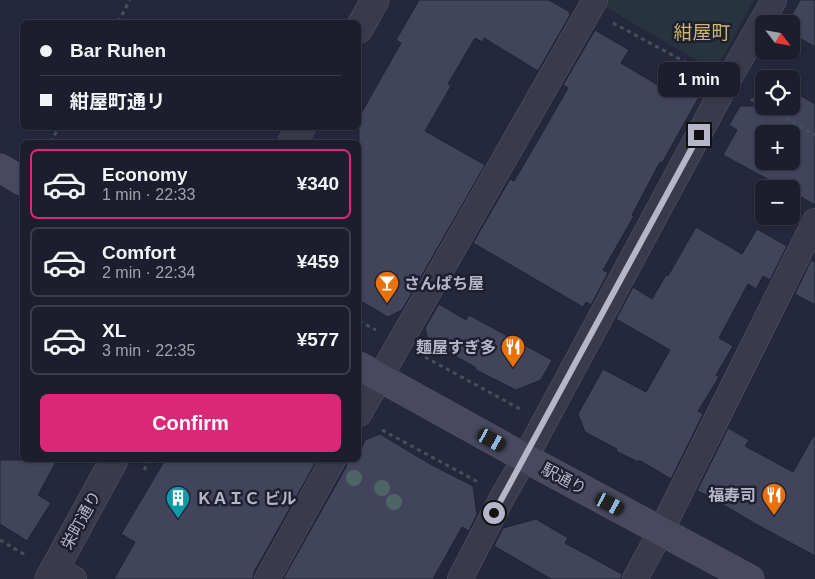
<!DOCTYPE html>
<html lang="en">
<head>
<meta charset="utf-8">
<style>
	body { margin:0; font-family:Arial,"Noto Sans JP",sans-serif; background:#292b39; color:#f1f3f6; height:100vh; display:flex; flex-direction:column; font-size:19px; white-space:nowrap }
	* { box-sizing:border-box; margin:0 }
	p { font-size:16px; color:#a0a2aa }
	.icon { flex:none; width:28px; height:28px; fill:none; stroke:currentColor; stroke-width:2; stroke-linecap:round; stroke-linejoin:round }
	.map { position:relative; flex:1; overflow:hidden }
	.sheet { position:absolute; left:20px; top:140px; width:341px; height:322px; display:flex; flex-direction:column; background:#1c1e2d; border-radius:8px; box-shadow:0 1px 4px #0004,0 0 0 1px #3a3c49 }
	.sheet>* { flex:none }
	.top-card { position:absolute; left:20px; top:20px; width:341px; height:110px; border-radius:8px; box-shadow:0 1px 4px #0004,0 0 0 1px #3a3c49; display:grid; align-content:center; height:110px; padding:0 20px; background:#1c1e2d }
	.needle { width:32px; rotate:121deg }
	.buttons { position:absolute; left:755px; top:15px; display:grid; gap:10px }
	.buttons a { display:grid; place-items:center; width:45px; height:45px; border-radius:8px; background:#1c1e2d; box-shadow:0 1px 4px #0004,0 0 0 1px #3a3c49; font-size:25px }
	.end { position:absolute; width:22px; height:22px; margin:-11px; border:6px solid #b5b6c8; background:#111; box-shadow:0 0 0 2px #111 }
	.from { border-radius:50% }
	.bubble { position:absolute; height:35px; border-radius:8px; background:#1c1e2d; box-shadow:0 1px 4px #0004,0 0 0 1px #3a3c49; font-size:16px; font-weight:700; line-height:35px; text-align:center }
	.car { position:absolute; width:15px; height:30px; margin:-15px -8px; border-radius:6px; box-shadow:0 0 4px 1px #0007; background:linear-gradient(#222 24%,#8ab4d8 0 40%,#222 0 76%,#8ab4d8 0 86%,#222 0) }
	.top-card b { display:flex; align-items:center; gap:18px; height:48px; font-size:19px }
	.top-card b+b { border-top:1px solid #3a3c49 }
	.top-card i { width:12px; height:12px; background:#f1f3f6 }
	ul { padding:9px 0 0; list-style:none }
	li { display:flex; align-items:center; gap:15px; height:70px; margin:0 10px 8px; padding:0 10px; border:2px solid #3a3c49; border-radius:8px }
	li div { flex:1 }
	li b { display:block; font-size:19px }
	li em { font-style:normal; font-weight:700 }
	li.current { border-color:#db2777 }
	li>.icon { width:45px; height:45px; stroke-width:1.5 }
	.action { display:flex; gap:10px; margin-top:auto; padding:10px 20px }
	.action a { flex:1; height:58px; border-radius:8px; background:#db2777; color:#fff; font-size:20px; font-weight:700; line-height:58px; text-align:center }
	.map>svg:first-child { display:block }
	.green { fill:#27343d }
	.building { fill:#42445c; stroke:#202234; fill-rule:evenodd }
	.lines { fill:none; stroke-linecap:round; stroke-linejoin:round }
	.minor-casing { stroke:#545668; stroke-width:26 }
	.tertiary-casing { stroke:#545668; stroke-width:29 }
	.secondary-casing { stroke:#545668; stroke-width:29 }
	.path { stroke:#45515a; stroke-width:3; stroke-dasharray:4 4; stroke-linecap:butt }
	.minor { stroke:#393b4d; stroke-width:25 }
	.tertiary { stroke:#393b4d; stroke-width:28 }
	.secondary { stroke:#48495f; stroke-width:28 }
	.tree { fill:#4d6564 }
	.route { stroke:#b5b6c8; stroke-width:6 }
	.labels { text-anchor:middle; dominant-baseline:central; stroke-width:5; stroke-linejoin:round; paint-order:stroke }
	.poi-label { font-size:16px; font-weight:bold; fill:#b5b6c8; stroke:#1e2032; text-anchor:start }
	.street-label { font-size:16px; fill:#b5b6c8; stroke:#1e2032 }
	.quarter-label { font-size:19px; fill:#ceb66a; stroke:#1e2032 }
</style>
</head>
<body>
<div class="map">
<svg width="815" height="579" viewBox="0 0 815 579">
	<rect width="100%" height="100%" fill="#25283c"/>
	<!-- green -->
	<path class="green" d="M601 0H754L715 71 599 3Z"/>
	<!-- building -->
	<g class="building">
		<path d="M419 0H549L570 12 569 14 570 15 538 71 484 38 482 42 475 38 448 84 451 86 425 131 485 165 402 310 388 317 359 300V117L401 43 396 40Z"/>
		<path d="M800 0H815V47L791 33V24H787Z"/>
		<path d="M595 30 629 50 621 63 671 93 682 75 704 88 662 163 660 162 632 215 634 216 603 270 608 273 591 305 586 302 583 307 473 243 510 179 514 181 540 137 568 88 563 85Z"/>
		<path d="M791 90 815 104V205L791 191V189H786L723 155 737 130 729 125 740 106H791ZM764 134H791V161H764Z"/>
		<path d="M696 227 742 254 757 229 787 246 770 280 763 276 756 289 748 284 719 338 733 346 716 375 719 377 698 411 703 414 671 479 639 460 638 462 616 451 617 449 585 432 578 414 603 369 646 392 670 350 616 319 633 287 652 299 666 275 668 276Z"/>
		<path d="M811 260 815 262V305L795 294Z"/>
		<path d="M439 304 466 320 469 315 552 360 541 380 516 390 476 370 475 367 444 350 443 351 429 343 425 328Z"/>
		<path d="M728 428 749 440 745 446 793 472 815 433V556L754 523 707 495 697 491Z"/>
		<path d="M380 434 430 464 473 486 477 514 469 531 462 527 433 579H283L346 467 347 460H359V455L365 440Z"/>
		<path d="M0 460H57L38 495 51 503 27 541 0 524Z"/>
		<path d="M165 460H317L254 572 253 579H114L135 542 121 534Z"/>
		<path d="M536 519 568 538 565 543 622 574 621 579H551L494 546 503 528Z"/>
	</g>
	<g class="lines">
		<defs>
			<g id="minor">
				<path d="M359 414 595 0"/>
				<path d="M55 568 74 579"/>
				<path d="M267 579 333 460"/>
				<path d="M460 579 503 496 525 458 726 84 774 0"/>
				<path d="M635 579 661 531 815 221"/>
			</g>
			<g id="tertiary">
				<path d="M359 29 375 0"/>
				<path d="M292 142 301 128"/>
				<path d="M49 579 114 460"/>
			</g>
			<g id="secondary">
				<path d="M0 168 22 181"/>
				<path d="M359 366 525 458 750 579"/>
			</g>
		</defs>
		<!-- minor casing -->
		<use href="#minor" class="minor-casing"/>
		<!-- tertiary casing -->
		<use href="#tertiary" class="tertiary-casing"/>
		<!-- secondary casing -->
		<use href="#secondary" class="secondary-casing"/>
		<!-- path -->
		<g class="path">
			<path d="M118 22 130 0"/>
			<path d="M613 23 700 70"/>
			<path d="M751 99 764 106"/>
			<path d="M765 106 815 135"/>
			<path d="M50 142 59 128"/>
			<path d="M359 321 376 330"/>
			<path d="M425 357 520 409"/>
			<path d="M382 430 478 482"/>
			<path d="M144 470 150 460"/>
			<path d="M0 540 27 556"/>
		</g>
		<!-- minor -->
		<use href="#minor" class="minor"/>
		<!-- tertiary -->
		<use href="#tertiary" class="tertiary"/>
		<!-- secondary -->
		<use href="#secondary" class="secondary"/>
	</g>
	<!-- trees -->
	<g class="tree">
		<circle cx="354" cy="478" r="8"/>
		<circle cx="382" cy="488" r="8"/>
		<circle cx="394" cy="502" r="8"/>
	</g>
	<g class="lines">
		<!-- route -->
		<path class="route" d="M494 513 699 135"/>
	</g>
	<!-- icons -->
	<defs>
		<symbol id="bar-pin" viewBox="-11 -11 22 30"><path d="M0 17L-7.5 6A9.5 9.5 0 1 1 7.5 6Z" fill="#e8710a" stroke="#1e2032"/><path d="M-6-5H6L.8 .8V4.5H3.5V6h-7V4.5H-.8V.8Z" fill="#fff"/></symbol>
		<symbol id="restaurant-pin" viewBox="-11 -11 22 30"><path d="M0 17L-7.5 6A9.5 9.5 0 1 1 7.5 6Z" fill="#e8710a" stroke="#1e2032"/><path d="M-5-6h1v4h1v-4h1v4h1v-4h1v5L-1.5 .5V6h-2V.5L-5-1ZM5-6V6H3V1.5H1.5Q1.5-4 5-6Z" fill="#fff"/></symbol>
		<symbol id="building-pin" viewBox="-11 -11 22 30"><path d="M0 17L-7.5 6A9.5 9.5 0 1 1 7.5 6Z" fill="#0f9aa8" stroke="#1e2032"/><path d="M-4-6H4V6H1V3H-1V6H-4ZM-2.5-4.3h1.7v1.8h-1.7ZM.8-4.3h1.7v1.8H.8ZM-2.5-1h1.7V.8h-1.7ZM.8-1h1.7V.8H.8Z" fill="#fff"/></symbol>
	</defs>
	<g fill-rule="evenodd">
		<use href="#bar-pin" x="373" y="269" width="28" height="38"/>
		<use href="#restaurant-pin" x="499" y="333" width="28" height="38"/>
		<use href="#restaurant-pin" x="760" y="481" width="28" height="38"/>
		<use href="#building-pin" x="164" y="484" width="28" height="38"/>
	</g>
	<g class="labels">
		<!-- poi labels -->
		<g class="poi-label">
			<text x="404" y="283">さんぱち屋</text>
			<text x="496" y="347" text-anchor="end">麺屋すぎ多</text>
			<text x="756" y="495" text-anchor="end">福寿司</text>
			<text x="196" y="498">ＫＡＩＣ ビル</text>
		</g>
		<!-- street labels -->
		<g class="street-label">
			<text transform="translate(564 479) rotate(28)">駅通り</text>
			<text transform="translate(81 520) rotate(-61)">栄町通り</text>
		</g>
		<!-- quarter labels -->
		<g class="quarter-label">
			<text x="702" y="32">紺屋町</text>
		</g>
	</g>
</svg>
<div class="buttons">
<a><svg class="needle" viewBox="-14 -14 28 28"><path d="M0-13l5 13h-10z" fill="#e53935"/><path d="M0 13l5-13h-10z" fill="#a0a2aa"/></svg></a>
<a><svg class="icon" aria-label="locate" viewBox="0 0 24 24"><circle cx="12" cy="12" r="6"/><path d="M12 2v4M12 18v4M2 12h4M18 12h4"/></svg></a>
<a>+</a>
<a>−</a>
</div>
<i class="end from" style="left:494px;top:513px"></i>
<i class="end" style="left:699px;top:135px"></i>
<div class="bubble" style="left:658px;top:62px;width:82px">1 min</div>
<i class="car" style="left:492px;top:440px;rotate:119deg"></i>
<i class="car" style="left:610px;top:504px;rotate:118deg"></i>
<div class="top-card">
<b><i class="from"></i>Bar Ruhen</b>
<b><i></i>紺屋町通リ</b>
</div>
<section class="sheet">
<ul>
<li class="current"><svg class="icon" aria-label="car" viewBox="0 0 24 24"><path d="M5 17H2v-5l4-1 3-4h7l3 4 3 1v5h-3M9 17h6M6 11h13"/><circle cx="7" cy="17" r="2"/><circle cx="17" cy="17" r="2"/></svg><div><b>Economy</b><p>1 min · 22:33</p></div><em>¥340</em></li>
<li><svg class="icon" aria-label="car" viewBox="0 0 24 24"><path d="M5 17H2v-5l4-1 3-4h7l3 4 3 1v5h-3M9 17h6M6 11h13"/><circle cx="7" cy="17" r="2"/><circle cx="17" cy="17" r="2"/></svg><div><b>Comfort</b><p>2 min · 22:34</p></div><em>¥459</em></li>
<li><svg class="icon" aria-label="car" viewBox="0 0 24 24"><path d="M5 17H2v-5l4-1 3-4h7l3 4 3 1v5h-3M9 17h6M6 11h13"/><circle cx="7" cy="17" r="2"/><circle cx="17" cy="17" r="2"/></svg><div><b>XL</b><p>3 min · 22:35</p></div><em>¥577</em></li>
</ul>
<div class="action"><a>Confirm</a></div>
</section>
</div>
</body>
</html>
